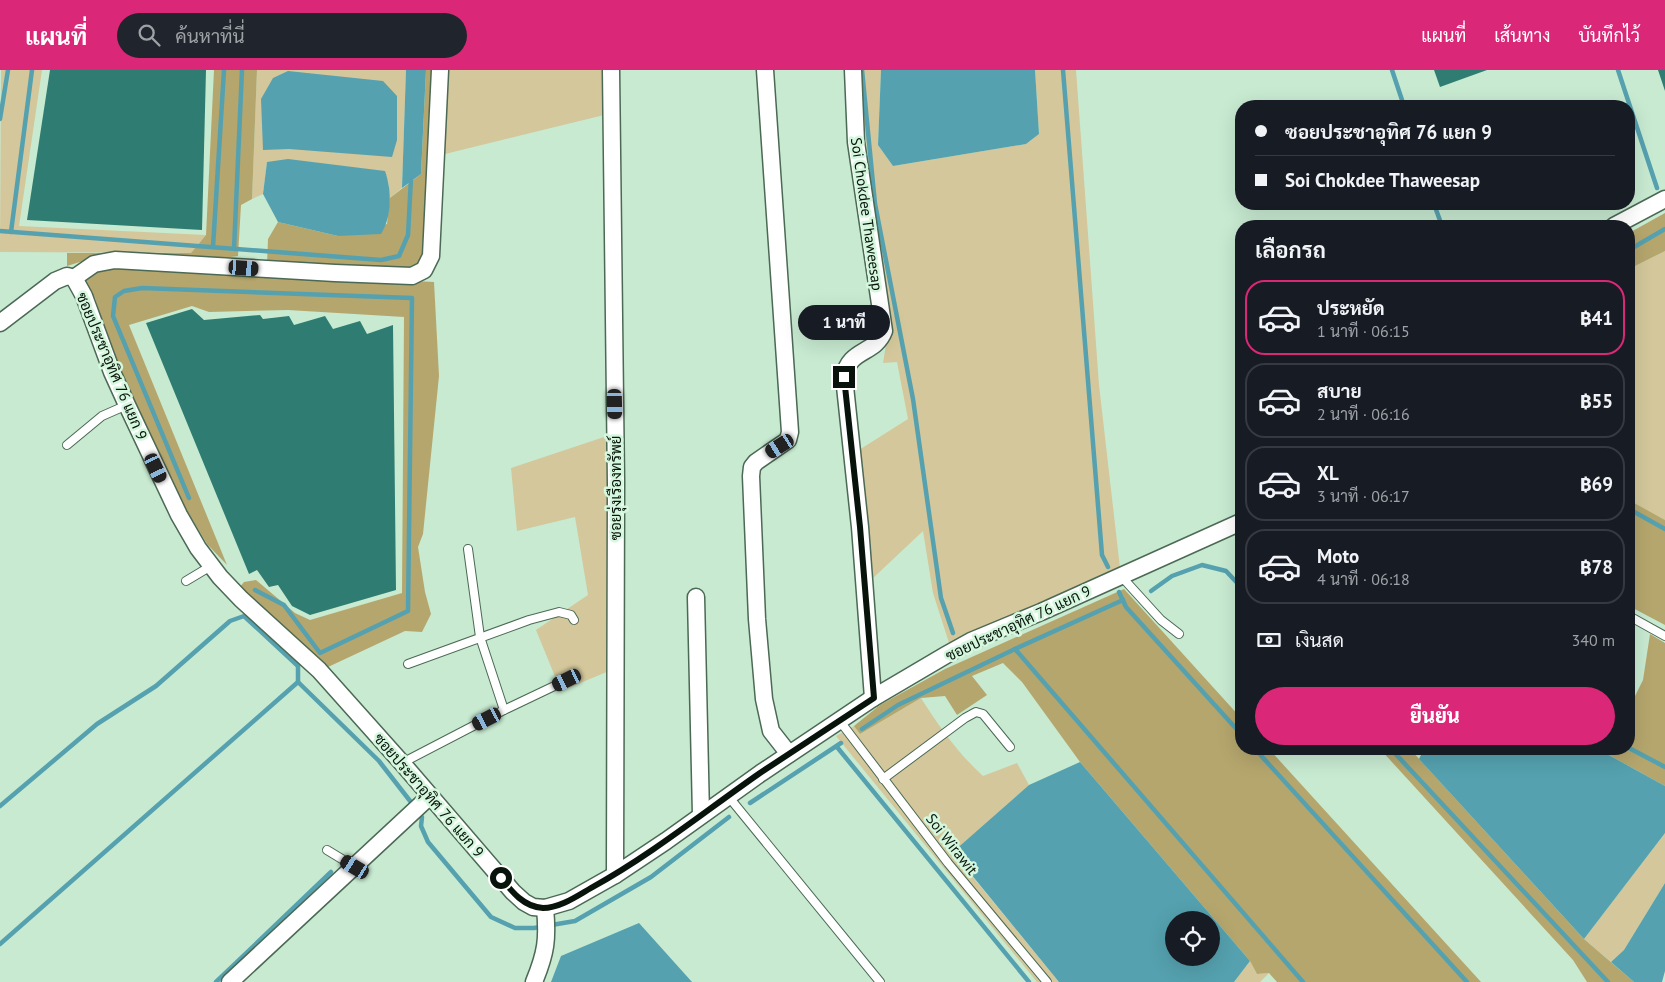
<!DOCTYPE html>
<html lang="th">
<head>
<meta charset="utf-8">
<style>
	body { margin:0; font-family:"PT Sans",Sarabun,sans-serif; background:#20242c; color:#f1f3f6; height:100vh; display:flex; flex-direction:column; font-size:19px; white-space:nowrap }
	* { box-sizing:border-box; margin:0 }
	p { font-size:16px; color:#9ea1a6 }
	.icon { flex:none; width:28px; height:28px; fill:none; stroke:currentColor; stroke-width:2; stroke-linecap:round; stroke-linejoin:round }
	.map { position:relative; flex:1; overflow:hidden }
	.side { position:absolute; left:1235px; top:150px; width:400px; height:535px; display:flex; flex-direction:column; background:#171b24; border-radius:20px; box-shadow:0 5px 20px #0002 }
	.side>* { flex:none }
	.top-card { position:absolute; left:1235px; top:30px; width:400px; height:110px; border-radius:20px; box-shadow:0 5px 20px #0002; display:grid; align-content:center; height:110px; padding:0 20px; background:#171b24 }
	.fabs { position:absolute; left:1165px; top:841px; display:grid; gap:10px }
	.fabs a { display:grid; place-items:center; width:55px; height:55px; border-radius:50%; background:#171b24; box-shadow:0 5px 20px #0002; font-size:25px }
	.end { position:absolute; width:22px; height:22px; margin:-11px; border:6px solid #08140b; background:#fff; box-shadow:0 0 0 2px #fff }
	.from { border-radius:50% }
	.bubble { position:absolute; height:35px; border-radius:18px; background:#171b24; box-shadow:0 5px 20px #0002; font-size:16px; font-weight:800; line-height:35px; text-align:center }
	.car { position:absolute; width:15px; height:30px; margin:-15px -8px; border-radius:6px; box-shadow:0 0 4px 1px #0007; background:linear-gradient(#222 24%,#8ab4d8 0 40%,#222 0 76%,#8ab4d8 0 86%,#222 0) }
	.top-card b { display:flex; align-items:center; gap:18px; height:48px; font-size:19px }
	.top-card b+b { border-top:1px solid #363941 }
	.top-card i { width:12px; height:12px; background:#f1f3f6 }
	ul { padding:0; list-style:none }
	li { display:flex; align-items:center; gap:15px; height:75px; margin:0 10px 8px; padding:0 10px; border:2px solid #363941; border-radius:20px }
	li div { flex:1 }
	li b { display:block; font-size:19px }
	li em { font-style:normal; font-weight:800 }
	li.active { border-color:#db2777 }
	li>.icon { width:45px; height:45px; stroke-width:1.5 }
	h2 { padding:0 20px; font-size:22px; line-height:60px }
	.pay { display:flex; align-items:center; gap:12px; height:55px; padding:0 20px; font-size:19px }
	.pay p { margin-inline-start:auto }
	.cta { display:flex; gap:10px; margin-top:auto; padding:10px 20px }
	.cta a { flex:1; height:58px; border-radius:30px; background:#db2777; color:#fff; font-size:20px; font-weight:800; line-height:58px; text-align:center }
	header { display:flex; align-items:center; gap:30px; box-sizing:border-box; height:70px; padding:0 25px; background:#db2777; color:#fff }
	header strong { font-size:24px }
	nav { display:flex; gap:28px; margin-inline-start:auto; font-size:18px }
	.search { width:350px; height:45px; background:#20242c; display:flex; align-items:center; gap:12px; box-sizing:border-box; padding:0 18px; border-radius:28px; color:#9ea1a6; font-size:19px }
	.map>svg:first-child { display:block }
	.green { fill:#d3c79b }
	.forest { fill:#b5a66d }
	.water { fill:#55a1af; fill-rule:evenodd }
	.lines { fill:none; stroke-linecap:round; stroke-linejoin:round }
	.stream { stroke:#55a1af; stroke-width:4.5 }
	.building { fill:#2f7d72 }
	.lane-casing { stroke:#4b6954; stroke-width:10 }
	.street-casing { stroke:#4b6954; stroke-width:19 }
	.lane { stroke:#fff; stroke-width:8 }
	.street { stroke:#fff; stroke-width:16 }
	.route { stroke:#08140b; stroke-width:6 }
	.labels { text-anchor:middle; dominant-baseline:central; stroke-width:5; stroke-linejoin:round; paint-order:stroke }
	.street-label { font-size:15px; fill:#08140b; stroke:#d5f7de }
</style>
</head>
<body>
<header>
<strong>แผนที่</strong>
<div class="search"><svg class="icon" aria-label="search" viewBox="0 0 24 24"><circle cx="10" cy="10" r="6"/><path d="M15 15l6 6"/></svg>ค้นหาที่นี่</div>
<nav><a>แผนที่</a><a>เส้นทาง</a><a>บันทึกไว้</a></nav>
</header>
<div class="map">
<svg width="1665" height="912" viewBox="0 0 1665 912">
	<rect width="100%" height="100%" fill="#c8ead1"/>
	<!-- green -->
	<g class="green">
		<path d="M1 0H42L19 156 206 165 191 183 0 182Z"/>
		<path d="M257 0H406L402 118 390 128 388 110 267 92 263 124 252 129Z"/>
		<path d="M447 0H604V45L445 84Z"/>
		<path d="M858 0H881L878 75 893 96 1026 74 1039 64 1035 0H1076L1099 315 1120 498 951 579 933 523 923 461 871 510 859 380 908 349 897 292 883 293 886 275 885 236Z"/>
		<path d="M1665 181V450L1629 430V199Z"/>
		<path d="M607 366 609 601 561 621 536 560 588 525 575 447 517 461 511 398Z"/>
		<path d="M921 628C940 658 957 682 983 706L1017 693 1029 715 953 783 1059 912H1037L836 666 854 656 860 664Z"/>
		<path d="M1665 763V813L1624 880 1611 892 1584 869Z"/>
		<path d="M1250 891 1257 904 1269 903 1260 912H1234Z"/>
	</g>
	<!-- forest -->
	<g class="forest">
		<path d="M214 0H257L252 129 241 135 238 186 206 190 96 187 67 196V183H191L206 165Z"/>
		<path d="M426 0H437L427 185 422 196 409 202 267 195 268 169 278 152 338 166 387 154 390 128 421 104Z"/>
		<path d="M1665 143V181L1629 199V163Z"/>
		<path d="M105 195 434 212 439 306 423 464 418 477 425 522 431 544 422 562 405 561 328 597 239 518 244 512 256 510 295 543 310 550 402 523 404 247 288 240 209 242 192 236 129 255 227 495 207 474 168 410 119 305 95 228 84 210Z"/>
		<path d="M1629 430 1665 450V555L1629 536Z"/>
		<path d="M1124 519 1241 648V679H1269L1481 912H1277L1269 903 1257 904 1250 891 1080 692 1022 612 1003 593 972 606 987 625 957 645 945 626 921 628 860 664 854 656 880 635 945 599Z"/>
		<path d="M1650 564 1665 573V716L1598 679H1629V638L1643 610Z"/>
		<path d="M1380 679H1410L1584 869 1634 912H1587L1573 890Z"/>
	</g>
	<!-- water -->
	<g class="water">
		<path d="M406 0H426L421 104 402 118Z"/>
		<path d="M881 0H1035L1039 64 1026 74 893 96 878 75Z"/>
		<path d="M288 1 383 11 397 26V70L392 87 289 79 263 80 261 29 273 8Z"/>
		<path d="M288 89 385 101C392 121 392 146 381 164L338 166 278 152 263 124 267 92Z"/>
		<path d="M1424 679H1598L1665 716V763L1584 869 1419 689Z"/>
		<path d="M1080 692 1250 891 1234 912H1059L953 782 1029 715ZM1174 850H1211V888H1174Z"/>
		<path d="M1665 813V901L1662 912H1634L1611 892 1624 880Z"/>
		<path d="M639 853 692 912H551L561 886Z"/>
	</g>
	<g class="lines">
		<!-- stream -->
		<g class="stream">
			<path d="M862 0 875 134 913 329 941 528 953 563"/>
			<path d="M1063 0 1102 485 1108 497"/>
			<path d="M1392 0 1404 36"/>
			<path d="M1618 0 1657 118"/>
			<path d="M0 49 8 0"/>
			<path d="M1434 134 1442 156"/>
			<path d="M0 161 381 190 399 186 408 165 411 108"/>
			<path d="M11 162 32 0"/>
			<path d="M213 177 224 0"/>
			<path d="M234 179 242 0"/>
			<path d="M1629 180 1665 159"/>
			<path d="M189 428 113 246 115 227 124 221 142 218 412 228 408 541 320 583 284 535 255 520"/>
			<path d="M1629 439 1665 459"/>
			<path d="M1151 521 1172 506 1202 495 1226 501 1241 517"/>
			<path d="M1119 522 1126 537 1241 664"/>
			<path d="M1015 579 1303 912"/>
			<path d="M862 659 898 635 1015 579 1123 530"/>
			<path d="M837 677 1029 912"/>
			<path d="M1629 678 1665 697"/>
			<path d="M1255 679 1467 912"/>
			<path d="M1391 679 1608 912"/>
			<path d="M750 733 841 673"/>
			<path d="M0 736 97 654 156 616 230 551 244 546 298 596V612L379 691 414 736"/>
			<path d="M419 743 422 747 421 756 428 772 491 847 515 858H534L575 851 651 807 729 747"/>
			<path d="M0 874 298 612"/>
			<path d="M216 912 331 802"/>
		</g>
	</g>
	<!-- building -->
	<g class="building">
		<path d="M50 0H206L202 160 27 150Z"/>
		<path d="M1434 0H1487L1440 17Z"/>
		<path d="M1658 0H1665V21Z"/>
		<path d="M192 239 204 250 260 245 263 249 289 246 294 255 325 246 333 259 360 251 367 264 393 255 396 520 310 545 292 536 278 515 269 517 257 500 249 504 146 253Z"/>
	</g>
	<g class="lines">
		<defs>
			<g id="lane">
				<path d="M67 375 102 346 127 335"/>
				<path d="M468 479 480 567 504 640"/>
				<path d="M1121 506 1161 550 1179 564"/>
				<path d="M186 511 211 496"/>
				<path d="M1629 546 1665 566"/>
				<path d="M408 594 529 550 559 542 571 545 574 550"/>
				<path d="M839 650 948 793 1047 912"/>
				<path d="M402 693 504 640 567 610"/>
				<path d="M883 709 965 648 976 642 983 644 1010 677"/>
				<path d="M728 726 880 912"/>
				<path d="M327 780 355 797"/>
			</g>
			<g id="street">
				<path d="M611 0 616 413 615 805"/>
				<path d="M765 0 790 362 788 370 756 392 752 397 751 406 757 549 764 629 771 661 789 684"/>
				<path d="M853 0 856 72 884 261C875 285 849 278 844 307L860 457 873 628"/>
				<path d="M1614 156 1665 129"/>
				<path d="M74 208 94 194 115 190 335 203 412 206 424 200 431 186 440 0"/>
				<path d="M0 253 55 211 67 206 74 208 84 226 112 302 127 335 179 445 198 478 220 507 241 529 319 600 402 693 513 822 524 832 533 837 545 838 569 831 615 805 666 771 761 703 873 628 946 585 971 571 1041 542 1241 452"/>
				<path d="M696 527 701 745"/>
				<path d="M230 912 430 726"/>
				<path d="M534 912C546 883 548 869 545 838"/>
			</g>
		</defs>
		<!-- lane casing -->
		<use href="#lane" class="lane-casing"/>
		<!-- street casing -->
		<use href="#street" class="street-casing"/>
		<!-- lane -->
		<use href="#lane" class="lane"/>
		<!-- street -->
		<use href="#street" class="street"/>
	</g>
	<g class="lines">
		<!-- route -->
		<path class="route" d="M501 808C512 822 524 837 543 838 560 838 577 826 591 818 651 785 704 742 760 703 798 678 836 653 874 628L860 457 844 307"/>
	</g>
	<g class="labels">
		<!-- street labels -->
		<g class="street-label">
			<text transform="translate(867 144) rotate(82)">Soi Chokdee Thaweesap</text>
			<text transform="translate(112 296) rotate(67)">ซอยประชาอุทิศ 76 แยก 9</text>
			<text transform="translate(615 418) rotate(-90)">ซอยรุ่งเรืองทรัพย์</text>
			<text transform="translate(1018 553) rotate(-25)">ซอยประชาอุทิศ 76 แยก 9</text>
			<text transform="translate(429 725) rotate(49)">ซอยประชาอุทิศ 76 แยก 9</text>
			<text transform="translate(952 774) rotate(52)">Soi Wirawit</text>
		</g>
	</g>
</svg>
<div class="fabs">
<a><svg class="icon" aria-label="locate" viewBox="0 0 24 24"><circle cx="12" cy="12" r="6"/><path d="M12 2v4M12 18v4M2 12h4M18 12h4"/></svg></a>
</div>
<i class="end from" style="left:501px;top:808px"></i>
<i class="end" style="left:844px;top:307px"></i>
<div class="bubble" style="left:798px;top:235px;width:92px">1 นาที</div>
<i class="car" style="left:244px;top:198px;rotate:94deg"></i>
<i class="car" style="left:615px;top:334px;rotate:179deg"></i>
<i class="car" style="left:780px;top:376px;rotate:238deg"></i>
<i class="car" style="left:156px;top:398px;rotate:155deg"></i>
<i class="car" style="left:567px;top:610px;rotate:244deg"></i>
<i class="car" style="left:487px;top:649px;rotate:243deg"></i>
<i class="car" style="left:355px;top:797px;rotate:301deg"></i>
<div class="top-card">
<b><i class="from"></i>ซอยประชาอุทิศ 76 แยก 9</b>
<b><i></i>Soi Chokdee Thaweesap</b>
</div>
<section class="side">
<h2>เลือกรถ</h2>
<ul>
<li class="active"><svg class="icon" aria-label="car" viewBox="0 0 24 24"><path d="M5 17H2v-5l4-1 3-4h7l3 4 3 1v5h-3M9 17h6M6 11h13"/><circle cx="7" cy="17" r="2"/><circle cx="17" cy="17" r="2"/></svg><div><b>ประหยัด</b><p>1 นาที · 06:15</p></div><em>฿41</em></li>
<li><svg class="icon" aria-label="car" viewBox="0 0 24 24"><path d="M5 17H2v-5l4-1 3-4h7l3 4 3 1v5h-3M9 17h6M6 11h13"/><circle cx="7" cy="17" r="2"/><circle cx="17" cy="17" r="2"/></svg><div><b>สบาย</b><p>2 นาที · 06:16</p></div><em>฿55</em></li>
<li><svg class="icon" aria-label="car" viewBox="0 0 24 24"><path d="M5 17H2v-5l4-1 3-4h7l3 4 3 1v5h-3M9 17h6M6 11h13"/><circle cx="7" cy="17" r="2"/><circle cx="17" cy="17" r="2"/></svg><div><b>XL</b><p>3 นาที · 06:17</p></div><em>฿69</em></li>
<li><svg class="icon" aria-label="car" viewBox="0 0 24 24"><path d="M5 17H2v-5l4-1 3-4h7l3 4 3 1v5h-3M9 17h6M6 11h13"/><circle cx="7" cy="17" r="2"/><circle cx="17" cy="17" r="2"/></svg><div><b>Moto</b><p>4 นาที · 06:18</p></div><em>฿78</em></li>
</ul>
<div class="pay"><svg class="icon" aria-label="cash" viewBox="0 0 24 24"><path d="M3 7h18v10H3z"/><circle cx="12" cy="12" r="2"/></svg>เงินสด<p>340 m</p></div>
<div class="cta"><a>ยืนยัน</a></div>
</section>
</div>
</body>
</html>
